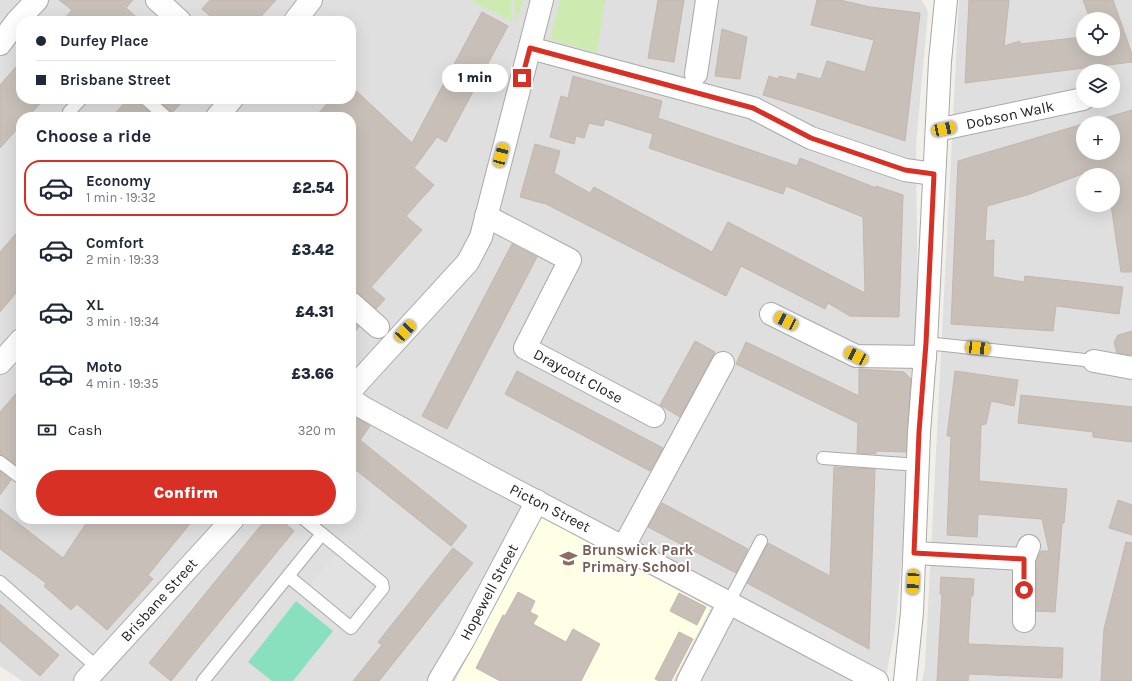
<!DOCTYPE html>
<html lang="en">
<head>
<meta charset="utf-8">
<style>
	body { margin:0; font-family:Karla,sans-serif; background:#f2f2f3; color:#1f2937; height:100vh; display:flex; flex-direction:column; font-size:15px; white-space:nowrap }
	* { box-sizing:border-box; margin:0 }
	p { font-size:13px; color:#747a83 }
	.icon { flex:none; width:22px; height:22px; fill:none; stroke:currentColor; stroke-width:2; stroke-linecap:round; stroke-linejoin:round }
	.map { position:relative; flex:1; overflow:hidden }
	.sheet { position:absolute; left:16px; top:112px; width:340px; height:412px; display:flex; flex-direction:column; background:#fff; border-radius:16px; box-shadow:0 4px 16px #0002 }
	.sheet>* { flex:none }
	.top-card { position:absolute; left:16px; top:16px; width:340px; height:88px; border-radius:16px; box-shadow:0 4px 16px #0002; display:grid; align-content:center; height:88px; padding:0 20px; background:#fff }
	.buttons { position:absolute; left:1076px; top:12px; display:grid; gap:8px }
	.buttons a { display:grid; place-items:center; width:44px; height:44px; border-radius:50%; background:#fff; box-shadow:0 4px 16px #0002; font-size:20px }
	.end { position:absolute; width:18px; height:18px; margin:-9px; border:5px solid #d93025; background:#fff; box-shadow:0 0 0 2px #fff }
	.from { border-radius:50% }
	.bubble { position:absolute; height:28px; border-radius:14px; background:#fff; box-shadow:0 4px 16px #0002; font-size:13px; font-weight:800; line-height:28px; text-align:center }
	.car { position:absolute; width:12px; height:24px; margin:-12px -6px; border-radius:5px; box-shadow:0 0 3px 1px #0007; background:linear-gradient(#f5c518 24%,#345 0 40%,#f5c518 0 76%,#345 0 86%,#f5c518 0) }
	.top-card b { display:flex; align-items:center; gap:14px; height:38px; font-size:15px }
	.top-card b+b { border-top:1px solid #e0e1e3 }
	.top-card i { width:10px; height:10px; background:#1f2937 }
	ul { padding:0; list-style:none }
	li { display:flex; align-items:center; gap:12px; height:56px; margin:0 8px 6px; padding:0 12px; border:2px solid transparent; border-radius:16px }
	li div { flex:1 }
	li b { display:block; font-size:15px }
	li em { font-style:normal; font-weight:800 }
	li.active { border-color:#d93025 }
	li>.icon { width:36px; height:36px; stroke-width:1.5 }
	h2 { padding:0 20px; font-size:18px; line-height:48px }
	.pay { display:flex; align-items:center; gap:10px; height:44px; padding:0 20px; font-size:15px }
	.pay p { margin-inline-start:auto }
	.button { display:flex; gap:8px; margin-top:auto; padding:8px 20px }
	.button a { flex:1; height:46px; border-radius:24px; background:#d93025; color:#fff; font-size:16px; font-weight:800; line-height:46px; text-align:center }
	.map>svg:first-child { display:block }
	.residential { fill:#e0dfdf; fill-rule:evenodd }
	.education { fill:#ffffe5 }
	.grass { fill:#cdebb0 }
	.pitch { fill:#88e0be }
	.parking { fill:#e2e2e2 }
	.building { fill:#c7bfb8; stroke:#c4b6ab }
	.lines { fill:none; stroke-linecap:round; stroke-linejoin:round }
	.lane-casing { stroke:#a9a9a9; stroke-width:14 }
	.street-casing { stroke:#a9a9a9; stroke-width:24 }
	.lane { stroke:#fff; stroke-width:12 }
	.street { stroke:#fff; stroke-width:22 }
	.route { stroke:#d93025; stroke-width:5 }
	.labels { text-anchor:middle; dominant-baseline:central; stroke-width:4; stroke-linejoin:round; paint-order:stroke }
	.street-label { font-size:15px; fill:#222; stroke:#fff }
	.education-label { font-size:15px; font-weight:bold; fill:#785e54; stroke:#fff; text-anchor:start }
</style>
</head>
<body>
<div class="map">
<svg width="1132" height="681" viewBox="0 0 1132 681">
	<rect width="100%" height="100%" fill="#f2efe9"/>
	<!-- residential -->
	<g class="residential">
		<path d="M0 0H922L928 12 916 144 918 333 910 475 895 630 885 681H22L0 666ZM21 21H351V99H21ZM21 117H351V519H21Z"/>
		<path d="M959 0H1132V681H922L925 667ZM1083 19H1113V49H1083ZM1083 71H1113V101H1083ZM1083 123H1113V153H1083ZM1083 175H1113V205H1083Z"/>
	</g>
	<!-- education -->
	<path class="education" d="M541 517 711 608 673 681H455Z"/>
	<!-- grass -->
	<g class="grass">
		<path d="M470 0H511L512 22Z"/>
		<path d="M514 0H523L517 23 516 22Z"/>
		<path d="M560 0H605L597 53 550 39Z"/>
	</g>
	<!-- pitch -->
	<path class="pitch" d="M296 601 333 631 293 681H272L248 662Z"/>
	<!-- parking -->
	<path class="parking" d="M336 553 374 583 347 617 309 586Z"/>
	<!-- building -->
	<g class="building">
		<path d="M59 0H133L126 8 141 21H62L72 10Z"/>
		<path d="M210 0H276L257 21H216L202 9Z"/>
		<path d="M658 0H684L674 62 648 58Z"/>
		<path d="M817 0H840L870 7 920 13 905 141 813 110 763 95 769 76 778 79 779 76 796 80 798 73 821 79 827 61 865 72 874 40 811 25Z"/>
		<path d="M969 0H1009L1004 46 1020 41V44L1083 37V49H1113V19H1090L1083 0H1113L1132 54V62L965 83Z"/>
		<path d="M482 12 508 26 446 142 437 137 414 168 434 185 406 216 422 230 371 287 385 299 376 309 359 294 351 291V117H315L331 99H351V86L412 143Z"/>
		<path d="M722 29 747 37 740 79 715 76Z"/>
		<path d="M21 61V99H44L28 117H21V125L0 148V85Z"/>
		<path d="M573 76 662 101 658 118 797 166 800 158 876 188V186L903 195 899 317 850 316 828 303 825 309 741 266 726 296 546 204 520 197 535 144 560 151 554 173 590 193 594 187 712 252 728 222 865 293 863 217 786 186 783 194 649 148 653 134 605 119 603 126 589 123 584 138 576 136 574 144 550 137 561 96 568 98Z"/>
		<path d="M128 99H139L141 105 155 117H112Z"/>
		<path d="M157 99H185L172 113Z"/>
		<path d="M1132 110V272H1121L1111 205H1113V175H1097L1095 169 1027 195 987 206 985 241 994 240 993 277 1024 282 1025 276 1123 287 1119 314 1056 306 1053 331 951 324 958 161 1083 124V153H1113V123H1088Z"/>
		<path d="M21 228V287L0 312V252Z"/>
		<path d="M512 244 537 257 447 429 422 416Z"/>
		<path d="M351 320 359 327 351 336Z"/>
		<path d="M1132 331V355L1117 353 1114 342 1118 335Z"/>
		<path d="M695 341 715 352 680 417 660 405Z"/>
		<path d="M746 342 859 396V369L904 372 911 379 906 452 876 451V454L857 453 858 423 736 364Z"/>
		<path d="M517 371 663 448 650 471 505 394Z"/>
		<path d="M955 371 1018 380 1014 406 991 401 986 424 981 425 979 481 1067 489 1064 523H1062L1055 612 1036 611V561L1041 551H1049L1042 519 978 514 977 537 947 535 951 436H947Z"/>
		<path d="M21 388V466L20 468 0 455V412Z"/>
		<path d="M1021 395 1132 407V442L1093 437V432L1018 423Z"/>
		<path d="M351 414 370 426 360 440 467 526 451 546 351 466Z"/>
		<path d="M834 467 875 469 869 649 747 583 768 543 830 576Z"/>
		<path d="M0 471 11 480 0 495Z"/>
		<path d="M1118 500 1132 505V535L1109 528Z"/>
		<path d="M662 503 748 549 736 573 648 527Z"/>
		<path d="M0 509 63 558 89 519H194L148 575 153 579 107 630 77 604 71 610 44 586 46 583 0 549Z"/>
		<path d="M266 519H280L294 531 171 681 149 663Z"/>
		<path d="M1126 542 1132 543V681H1101L1104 629Z"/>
		<path d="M453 548 473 563 379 681H353L382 645 378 642Z"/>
		<path d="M941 577 974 579 973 596H971L968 644 1063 648 1062 678 969 674 968 681H937L942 594H940Z"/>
		<path d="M518 592 535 601 530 612 538 616 533 624 566 642 573 629 600 644 581 681H500L476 668 503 615 505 616Z"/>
		<path d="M679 593 706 607 697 625 670 611Z"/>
		<path d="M0 604 59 655 40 676 0 641Z"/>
		<path d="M679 632 693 639 671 681H659L655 679Z"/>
	</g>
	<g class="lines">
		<defs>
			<g id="lane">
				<path d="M146 99 166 117"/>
				<path d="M69 112 81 99"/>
				<path d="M926 343 1094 361"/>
				<path d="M823 458 918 465"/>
				<path d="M0 462 21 478"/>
				<path d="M304 519 322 534"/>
				<path d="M0 582 98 668"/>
				<path d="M729 602 761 541"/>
				<path d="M203 681 322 534 382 583 383 588 351 628 288 576"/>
			</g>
			<g id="street">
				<path d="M157 0 180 21"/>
				<path d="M295 21 311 0"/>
				<path d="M0 44 17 21 37 0"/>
				<path d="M530 48 753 108 811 138 905 170 934 174"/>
				<path d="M696 74 707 0"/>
				<path d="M217 117 232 99"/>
				<path d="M937 130 1083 99"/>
				<path d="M486 216 570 260 525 348 654 416"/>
				<path d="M351 303 378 327"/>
				<path d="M771 314 856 356 925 357"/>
				<path d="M1094 361 1132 368"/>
				<path d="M0 363 21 340"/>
				<path d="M351 390 468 262 481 237 542 0"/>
				<path d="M351 399 362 407 490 477 877 681"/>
				<path d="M624 546 723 363"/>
				<path d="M915 553 1024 559"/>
				<path d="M1024 621V559L1029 546"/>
				<path d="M85 681 233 519"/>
				<path d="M439 681 464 639 537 501"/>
				<path d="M688 681 729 602"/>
				<path d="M905 681 912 612 919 432 926 343 940 61 946 0"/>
			</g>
		</defs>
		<!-- lane casing -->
		<use href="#lane" class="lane-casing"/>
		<!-- street casing -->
		<use href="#street" class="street-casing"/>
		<!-- lane -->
		<use href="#lane" class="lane"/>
		<!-- street -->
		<use href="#street" class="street"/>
	</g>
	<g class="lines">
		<!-- route -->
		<path class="route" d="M522 78 530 48 753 108 811 138 905 170 934 174 926 343 919 432 914 553 1024 559V590"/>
	</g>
	<!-- icons -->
	<defs>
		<symbol id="school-bare" viewBox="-9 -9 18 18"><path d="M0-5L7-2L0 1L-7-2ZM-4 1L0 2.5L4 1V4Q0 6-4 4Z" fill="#8d6e63" stroke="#fff" stroke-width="2.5" paint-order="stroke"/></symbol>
	</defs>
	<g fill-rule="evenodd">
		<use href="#school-bare" x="556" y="546" width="25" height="25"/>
	</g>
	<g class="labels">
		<!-- street labels -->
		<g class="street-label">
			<text transform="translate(1010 115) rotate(-12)">Dobson Walk</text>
			<text transform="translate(578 376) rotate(28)">Draycott Close</text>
			<text transform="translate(550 508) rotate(27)">Picton Street</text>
			<text transform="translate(489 592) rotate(-62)">Hopewell Street</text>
			<text transform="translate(159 600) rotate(-48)">Brisbane Street</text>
		</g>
		<!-- education labels -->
		<g class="education-label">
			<text x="582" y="550">Brunswick Park<tspan x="582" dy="17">Primary School</tspan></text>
		</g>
	</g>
</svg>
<div class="buttons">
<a><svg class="icon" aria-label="locate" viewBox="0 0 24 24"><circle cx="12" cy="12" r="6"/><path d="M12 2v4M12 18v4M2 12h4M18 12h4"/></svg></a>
<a><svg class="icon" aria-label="layers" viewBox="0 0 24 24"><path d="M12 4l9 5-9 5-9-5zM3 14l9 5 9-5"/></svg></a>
<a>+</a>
<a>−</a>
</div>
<i class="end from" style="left:1024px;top:590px"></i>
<i class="end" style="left:522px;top:78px"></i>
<div class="bubble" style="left:442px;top:64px;width:66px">1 min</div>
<i class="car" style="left:944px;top:129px;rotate:78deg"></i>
<i class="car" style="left:501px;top:155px;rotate:15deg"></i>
<i class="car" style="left:786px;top:321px;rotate:296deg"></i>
<i class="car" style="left:405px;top:331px;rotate:43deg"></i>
<i class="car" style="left:978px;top:348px;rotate:96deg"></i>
<i class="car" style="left:856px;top:356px;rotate:297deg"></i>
<i class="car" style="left:913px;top:582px;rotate:183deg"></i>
<div class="top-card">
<b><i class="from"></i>Durfey Place</b>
<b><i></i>Brisbane Street</b>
</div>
<section class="sheet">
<h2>Choose a ride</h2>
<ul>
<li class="active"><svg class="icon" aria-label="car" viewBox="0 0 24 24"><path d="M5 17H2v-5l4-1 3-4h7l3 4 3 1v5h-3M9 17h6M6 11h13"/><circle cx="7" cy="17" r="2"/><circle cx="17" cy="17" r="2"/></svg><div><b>Economy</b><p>1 min · 19:32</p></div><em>£2.54</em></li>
<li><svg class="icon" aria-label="car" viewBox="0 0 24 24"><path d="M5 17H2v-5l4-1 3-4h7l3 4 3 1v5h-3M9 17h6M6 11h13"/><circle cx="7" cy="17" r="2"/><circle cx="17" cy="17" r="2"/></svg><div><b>Comfort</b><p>2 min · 19:33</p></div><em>£3.42</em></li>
<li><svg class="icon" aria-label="car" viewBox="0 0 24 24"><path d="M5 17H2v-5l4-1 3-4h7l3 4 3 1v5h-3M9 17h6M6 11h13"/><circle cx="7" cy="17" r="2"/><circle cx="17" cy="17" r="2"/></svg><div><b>XL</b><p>3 min · 19:34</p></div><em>£4.31</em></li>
<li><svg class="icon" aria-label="car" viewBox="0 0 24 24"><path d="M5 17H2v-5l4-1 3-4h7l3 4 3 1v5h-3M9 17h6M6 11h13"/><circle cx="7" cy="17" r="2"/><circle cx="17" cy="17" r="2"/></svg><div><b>Moto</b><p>4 min · 19:35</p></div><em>£3.66</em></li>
</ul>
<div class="pay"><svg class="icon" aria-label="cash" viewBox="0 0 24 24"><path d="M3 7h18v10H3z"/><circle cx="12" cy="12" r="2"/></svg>Cash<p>320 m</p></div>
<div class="button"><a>Confirm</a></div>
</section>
</div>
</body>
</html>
